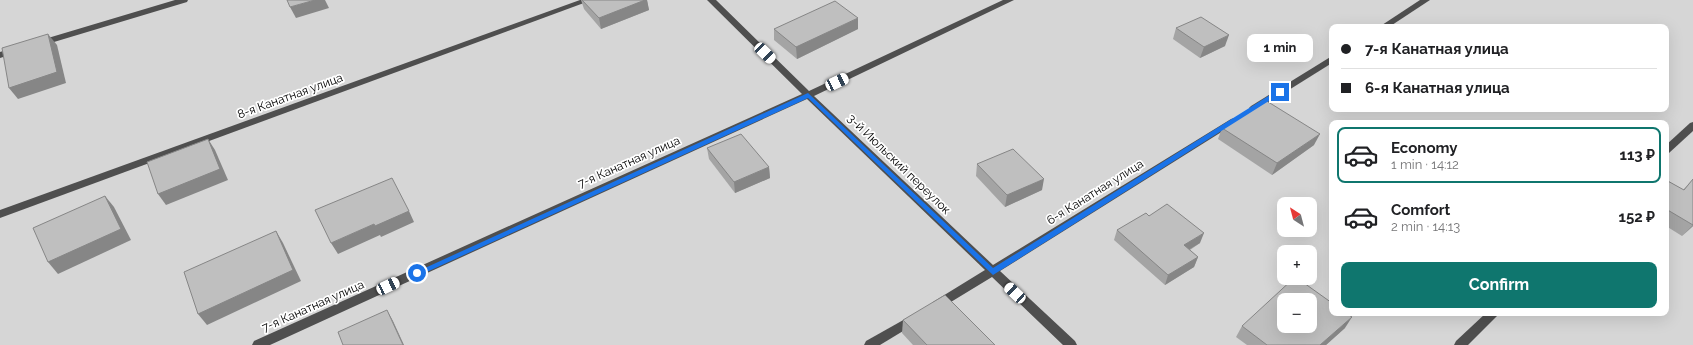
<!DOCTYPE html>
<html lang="en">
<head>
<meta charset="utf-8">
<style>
	body { margin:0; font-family:Raleway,sans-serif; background:#f2f2f2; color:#202124; height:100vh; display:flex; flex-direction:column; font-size:15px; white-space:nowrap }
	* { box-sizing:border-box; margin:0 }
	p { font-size:13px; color:#757577 }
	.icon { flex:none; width:22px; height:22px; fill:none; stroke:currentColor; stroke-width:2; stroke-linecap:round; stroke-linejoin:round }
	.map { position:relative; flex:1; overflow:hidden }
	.panel { position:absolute; left:1329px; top:120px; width:340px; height:196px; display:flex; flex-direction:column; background:#fff; border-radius:8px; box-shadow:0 4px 16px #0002 }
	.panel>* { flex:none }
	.guide { position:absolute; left:1329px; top:24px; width:340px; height:88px; border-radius:8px; box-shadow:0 4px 16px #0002; display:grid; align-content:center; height:88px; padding:0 12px; background:#fff }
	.needle { width:26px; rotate:324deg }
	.buttons { position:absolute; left:1277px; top:197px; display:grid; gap:8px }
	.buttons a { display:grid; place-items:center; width:40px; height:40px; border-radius:8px; background:#fff; box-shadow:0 4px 16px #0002; font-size:20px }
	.end { position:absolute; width:18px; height:18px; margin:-9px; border:5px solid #1a73e8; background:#fff; box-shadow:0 0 0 2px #fff }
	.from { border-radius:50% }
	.bubble { position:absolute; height:28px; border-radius:8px; background:#fff; box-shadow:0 4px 16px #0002; font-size:13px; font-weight:700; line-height:28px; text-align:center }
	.car { position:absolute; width:12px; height:24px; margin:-12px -6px; border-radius:5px; box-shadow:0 0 3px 1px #0007; background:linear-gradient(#fff 24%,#345 0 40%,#fff 0 76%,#345 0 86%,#fff 0) }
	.guide b { display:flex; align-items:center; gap:14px; height:38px; font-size:15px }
	.guide b+b { border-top:1px solid #e0e0e0 }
	.guide i { width:10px; height:10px; background:#202124 }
	ul { padding:7px 0 0; list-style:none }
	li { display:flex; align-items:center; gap:12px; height:56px; margin:0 8px 6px; padding:0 4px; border:2px solid transparent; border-radius:8px }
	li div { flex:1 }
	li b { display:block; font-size:15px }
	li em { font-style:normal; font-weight:700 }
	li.current { border-color:#0f766e }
	li>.icon { width:36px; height:36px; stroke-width:1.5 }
	.action { display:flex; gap:8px; margin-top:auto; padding:8px 12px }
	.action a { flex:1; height:46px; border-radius:8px; background:#0f766e; color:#fff; font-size:16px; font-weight:700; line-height:46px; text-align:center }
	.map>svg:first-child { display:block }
	.green { fill:#d6d6d6; fill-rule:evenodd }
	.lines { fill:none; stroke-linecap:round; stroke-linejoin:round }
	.minor { fill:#4f4f4f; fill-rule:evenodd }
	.wall { fill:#a4a4a4 }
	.shaded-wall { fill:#868686 }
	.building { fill:#bfbfbf; stroke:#868686; fill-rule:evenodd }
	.route { fill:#1a73e8 }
	.labels { text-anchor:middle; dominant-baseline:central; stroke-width:3.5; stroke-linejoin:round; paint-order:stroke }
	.street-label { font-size:12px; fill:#000; stroke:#fff }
</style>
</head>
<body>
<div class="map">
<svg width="1693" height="345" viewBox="0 0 1693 345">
	<rect width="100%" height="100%" fill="#fff"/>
	<!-- green -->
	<path class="green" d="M0 0H1693V345H0ZM1332 27H1666V109H1332ZM1332 123H1666V313H1332ZM1284 204H1310V230H1284ZM1284 252H1310V278H1284ZM1284 300H1310V326H1284Z"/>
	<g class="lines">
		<!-- minor -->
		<g class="minor">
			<path d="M175 0H188L187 2 44 45 41 46 37 43 38 41Z"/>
			<path d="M580 0H592L0 218V210Z"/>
			<path d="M707 0H716L809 91 1003 0H1014L814 96 993 265 1231 119 1234 118 1239 121 1000 271 1075 341 1077 345H1063L992 277 941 308 937 310 933 308 931 305 933 302 985 270 807 99 270 345H252L254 341 802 94Z"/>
			<path d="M1420 0H1430L1389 27H1379Z"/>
			<path d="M16 47 20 50 19 52 0 58V52Z"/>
			<path d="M1332 56V63L1257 110H1251L1249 108 1251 106Z"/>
			<path d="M1693 122V131L1669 153 1666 154V145L1690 123Z"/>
			<path d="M1486 313H1500L1468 345H1454L1456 341Z"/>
			<path d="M914 314 918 316 920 319 918 322 880 345H864L866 341Z"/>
		</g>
	</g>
	<!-- wall -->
	<g class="wall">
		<path d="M581 0H647L649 10 601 29 584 9Z"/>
		<path d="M1176 28 1225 46 1200 58 1173 39Z"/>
		<path d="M774 29H858L797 59 774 40Z"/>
		<path d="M1222 128 1314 145 1272 175 1218 139Z"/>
		<path d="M707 148 769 167 770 178 735 193 709 159Z"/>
		<path d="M977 164 1042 190 1005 207 976 176Z"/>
		<path d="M1693 179V226L1682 236 1666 226V180L1683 190Z"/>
		<path d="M1149 216 1200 243 1190 250 1198 257 1194 267 1165 285 1114 240 1117 230Z"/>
		<path d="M903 320 995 345H913L902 333Z"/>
		<path d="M1242 326 1345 328 1326 345H1247L1236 337Z"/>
	</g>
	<!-- shaded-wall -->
	<g class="shaded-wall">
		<path d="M315 0H325L329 8 296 18 290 7Z"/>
		<path d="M645 0H647L649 10 601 29 599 18Z"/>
		<path d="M858 18V29L797 59 796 47Z"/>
		<path d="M48 34 57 45 66 83 18 99 9 88Z"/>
		<path d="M1229 35 1225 46 1200 58 1204 47Z"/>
		<path d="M1320 134 1314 145 1272 175 1277 163Z"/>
		<path d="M208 139 215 150 228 180 166 205 158 194Z"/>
		<path d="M769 167 770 178 735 193 734 182Z"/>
		<path d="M1044 179 1042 190 1005 207 1007 195Z"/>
		<path d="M105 196 114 207 131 240 58 274 48 262Z"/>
		<path d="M409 211 414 222 381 237 380 235 338 254 331 243 374 224Z"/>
		<path d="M1693 225V226L1682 236Z"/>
		<path d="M276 231 283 243 301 281 207 325 198 314Z"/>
		<path d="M1204 233 1200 243 1180 255 1184 245Z"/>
		<path d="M1198 257 1194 267 1165 285 1168 275Z"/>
		<path d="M387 310 393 321 404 345H403Z"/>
		<path d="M1352 317 1345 328 1326 345H1320Z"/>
	</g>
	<!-- building -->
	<g class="building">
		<path d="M287 0H315L290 7Z"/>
		<path d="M582 0H645L599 18Z"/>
		<path d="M835 1 858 18 796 47 774 29Z"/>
		<path d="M1201 17 1229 35 1204 47 1176 28Z"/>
		<path d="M48 34 57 72 9 88 2 48Z"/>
		<path d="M1265 100 1320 134 1277 163 1222 128Z"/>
		<path d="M741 134 769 167 734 182 707 148Z"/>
		<path d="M208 139 220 169 158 194 147 162Z"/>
		<path d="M1013 149 1044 179 1007 195 977 164Z"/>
		<path d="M392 178 409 211 375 226 374 224 331 243 315 210Z"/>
		<path d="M1693 179V225L1666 209V180L1684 190Z"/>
		<path d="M105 196 121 229 48 262 33 228Z"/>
		<path d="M1167 204 1204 233 1184 245 1198 257 1168 275 1117 230 1146 213 1149 216Z"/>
		<path d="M276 231 293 270 198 314 184 272Z"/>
		<path d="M1294 278H1297L1332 303V313H1346L1352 317 1320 345H1267L1242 326ZM1284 300H1310V326H1284Z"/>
		<path d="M945 295 995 345H927L903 320Z"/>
		<path d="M387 310 403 345H343L338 332Z"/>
	</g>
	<!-- route -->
	<path class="route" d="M1278 90 1283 92 993 275 808 98 420 275 417 276 414 273 808 93 993 268Z"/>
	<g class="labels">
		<!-- street labels -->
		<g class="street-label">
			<text transform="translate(290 96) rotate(-20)">8-я Канатная улица</text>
			<text transform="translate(629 162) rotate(-24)">7-я Канатная улица</text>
			<text transform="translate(899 164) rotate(44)">3-й Июльский переулок</text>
			<text transform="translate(1095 192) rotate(-32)">6-я Канатная улица</text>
			<text transform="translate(313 306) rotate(-24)">7-я Канатная улица</text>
		</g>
	</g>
</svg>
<div class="buttons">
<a><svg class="needle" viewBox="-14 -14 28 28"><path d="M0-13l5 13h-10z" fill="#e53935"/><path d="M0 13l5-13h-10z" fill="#757577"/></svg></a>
<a>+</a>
<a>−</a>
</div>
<i class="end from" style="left:417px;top:273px"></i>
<i class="end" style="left:1280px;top:92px"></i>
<div class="bubble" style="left:1247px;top:34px;width:66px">1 min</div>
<i class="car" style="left:765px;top:53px;rotate:134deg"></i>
<i class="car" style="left:837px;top:82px;rotate:65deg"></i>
<i class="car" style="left:388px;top:286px;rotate:65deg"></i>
<i class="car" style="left:1015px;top:293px;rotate:313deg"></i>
<div class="guide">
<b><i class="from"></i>7-я Канатная улица</b>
<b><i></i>6-я Канатная улица</b>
</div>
<section class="panel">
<ul>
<li class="current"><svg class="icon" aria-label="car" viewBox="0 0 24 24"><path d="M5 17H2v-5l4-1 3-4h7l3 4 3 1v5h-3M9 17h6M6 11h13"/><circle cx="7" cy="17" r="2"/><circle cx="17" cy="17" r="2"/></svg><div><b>Economy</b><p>1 min · 14:12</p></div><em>113 ₽</em></li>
<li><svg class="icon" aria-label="car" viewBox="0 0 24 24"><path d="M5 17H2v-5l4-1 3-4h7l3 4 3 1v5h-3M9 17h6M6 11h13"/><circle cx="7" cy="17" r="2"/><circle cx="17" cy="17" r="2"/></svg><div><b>Comfort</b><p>2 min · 14:13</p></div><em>152 ₽</em></li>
</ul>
<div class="action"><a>Confirm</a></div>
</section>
</div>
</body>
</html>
